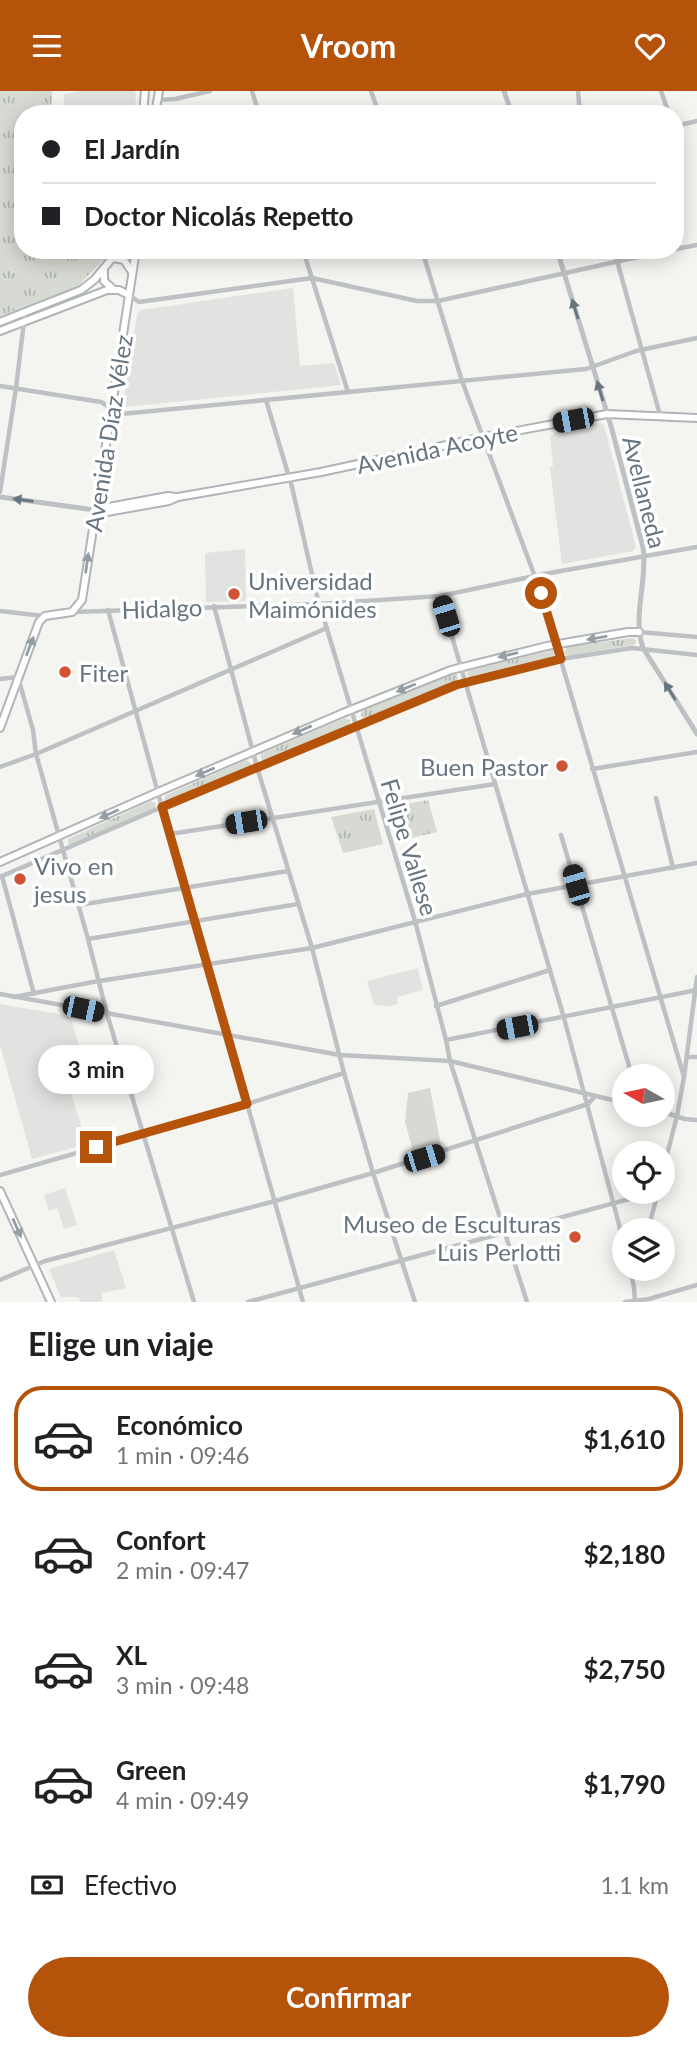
<!DOCTYPE html>
<html lang="es">
<head>
<meta charset="utf-8">
<style>
	body { margin:0; font-family:Lato,sans-serif; background:#f2f2f2; color:#202124; height:100vh; display:flex; flex-direction:column; font-size:26px; white-space:nowrap }
	* { box-sizing:border-box; margin:0 }
	p { font-size:23px; color:#757577 }
	.icon { flex:none; width:38px; height:38px; fill:none; stroke:currentColor; stroke-width:2; stroke-linecap:round; stroke-linejoin:round }
	.map { position:relative; height:1211px; overflow:hidden }
	.drawer { display:flex; flex-direction:column; background:#fff; flex:1 }
	.drawer>* { flex:none }
	.guide { position:absolute; left:14px; top:14px; width:670px; height:154px; border-radius:28px; box-shadow:0 4px 18px #0003; display:grid; align-content:center; height:154px; padding:0 28px; background:#fff }
	.needle { width:46px; rotate:279deg }
	.fabs { position:absolute; left:612px; top:973px; display:grid; gap:14px }
	.fabs a { display:grid; place-items:center; width:63px; height:63px; border-radius:50%; background:#fff; box-shadow:0 4px 18px #0003; font-size:35px }
	.end { position:absolute; width:32px; height:32px; margin:-16px; border:9px solid #b45309; background:#fff; box-shadow:0 0 0 4px #fff }
	.from { border-radius:50% }
	.bubble { position:absolute; height:49px; border-radius:24px; background:#fff; box-shadow:0 4px 18px #0003; font-size:23px; font-weight:700; line-height:49px; text-align:center }
	.car { position:absolute; width:21px; height:42px; margin:-21px -10px; border-radius:9px; box-shadow:0 0 5px 2px #0007; background:linear-gradient(#222 24%,#8ab4d8 0 40%,#222 0 76%,#8ab4d8 0 86%,#222 0) }
	.guide b { display:flex; align-items:center; gap:24px; height:66px; font-size:26px }
	.guide b+b { border-top:2px solid #e0e0e0 }
	.guide i { width:18px; height:18px; background:#202124 }
	ul { padding:0; list-style:none }
	li { display:flex; align-items:center; gap:21px; height:105px; margin:0 14px 10px; padding:0 14px; border:4px solid transparent; border-radius:28px }
	li div { flex:1 }
	li b { display:block; font-size:26px }
	li em { font-style:normal; font-weight:700 }
	li.current { border-color:#b45309 }
	li>.icon { width:63px; height:63px; stroke-width:1.5 }
	h2 { padding:0 28px; font-size:32px; line-height:84px }
	.pay { display:flex; align-items:center; gap:18px; height:77px; padding:0 28px; font-size:26px }
	.pay p { margin-inline-start:auto }
	.button { display:flex; gap:14px; margin-top:auto; padding:14px 28px }
	.button a { flex:1; height:80px; border-radius:42px; background:#b45309; color:#fff; font-size:28px; font-weight:700; line-height:80px; text-align:center }
	header { display:flex; justify-content:space-between; align-items:center; height:91px; padding:0 28px; background:#b45309; color:#fff; font-size:32px; font-weight:700 }
	.map>svg:first-child { display:block }
	.built { fill:#e2e3e1 }
	.grass { fill:url(#grass-tufts) }
	.pitch { fill:#d6dad2 }
	.lines { fill:none; stroke-linecap:round; stroke-linejoin:round }
	.secondary-casing { stroke:#b0b5b8; stroke-width:10 }
	.minor { stroke:#bdc1c4; stroke-width:4.5 }
	.tertiary { stroke:#bdc1c4; stroke-width:5 }
	.secondary { stroke:#fff; stroke-width:6 }
	.oneway { fill:#66757f }
	.oneway2 { fill:#949ea5 }
	.route { stroke:#b45309; stroke-width:9 }
	.poi-dot { fill:#d05335; stroke:#fff; stroke-width:2.5 }
	.labels { text-anchor:middle; dominant-baseline:central; stroke-width:7; stroke-linejoin:round; paint-order:stroke }
	.street-label { font-size:24px; fill:#66757f; stroke:#fff }
	.poi-label { font-size:24px; fill:#66757f; stroke:#fff; text-anchor:start }
</style>
</head>
<body>
<header><svg class="icon" aria-label="menu" viewBox="0 0 24 24"><path d="M4 6h16M4 12h16M4 18h16"/></svg>Vroom<svg class="icon" aria-label="heart" viewBox="0 0 24 24"><path d="M12 20l-8-8c-3-5 5-10 8-4 3-6 11-1 8 4z"/></svg></header>
<div class="map">
<svg width="697" height="1211" viewBox="0 0 697 1211">
	<defs>
		<pattern id="grass-tufts" width="24" height="20" patternUnits="userSpaceOnUse" patternTransform="scale(1.75)"><rect width="24" height="20" fill="#d6dad2"/><path d="M3 7l-1-3M5 7V3M7 7l1-3M15 17l-1-3M17 17v-4M19 17l1-3" fill="none" stroke="#b1b5b0"/></pattern>
	</defs>
	<rect width="100%" height="100%" fill="#f4f4f1"/>
	<!-- built -->
	<g class="built">
		<path d="M81 0H134L136 2 135 23H64V3Z"/>
		<path d="M293 197 300 275 334 272 341 294 126 316 123 313 137 224 141 219Z"/>
		<path d="M601 332 604 334 636 456 633 460 562 473 550 376 553 375 550 345 563 339Z"/>
		<path d="M245 458 246 510 206 511 205 462Z"/>
		<path d="M418 877 423 899 397 906 398 913 390 915 374 914 367 890Z"/>
		<path d="M0 913 70 925 91 993 70 999 87 1053 32 1068 0 954Z"/>
		<path d="M65 1097 77 1134 64 1138 57 1117 49 1120 44 1104Z"/>
		<path d="M114 1159 126 1197 102 1202V1211H81L78 1206H61L49 1178Z"/>
	</g>
	<!-- grass -->
	<g class="grass">
		<path d="M0 0H52L51 23H23V159H113L77 196 0 225Z"/>
		<path d="M632 547 636 549 635 553 633 554 568 565 564 562 567 556Z"/>
		<path d="M552 559 556 561 553 568 469 587 467 583 468 580Z"/>
		<path d="M454 583H457L458 590 365 627 361 626 362 620Z"/>
		<path d="M344 627 351 629 348 636 265 670 261 668V663Z"/>
		<path d="M246 669 251 672 250 677 167 712 164 708 166 704Z"/>
		<path d="M428 709 437 741 399 750 389 716Z"/>
		<path d="M151 710 156 712 155 717 71 754 68 753V748Z"/>
		<path d="M374 718 383 753 343 762 331 726Z"/>
	</g>
	<!-- pitch -->
	<path class="pitch" d="M430 997 441 1055 413 1060 405 1031 408 1002Z"/>
	<g class="lines">
		<defs>
			<g id="secondary">
				<path d="M143 23 145 0"/>
				<path d="M155 23 159 0"/>
				<path d="M113 167 124 169 132 181"/>
				<path d="M104 179V190L113 198"/>
				<path d="M0 231 81 199 94 189 119 159"/>
				<path d="M0 240 107 199H119L129 204"/>
				<path d="M98 418 168 405 176 406"/>
				<path d="M95 419 107 421 169 410 178 406 321 381 484 346 607 323 697 327"/>
				<path d="M0 637 39 531 45 525 72 521 82 509 136 159"/>
				<path d="M0 771 158 701 343 622 451 579 547 555 628 541H639"/>
				<path d="M0 1100 51 1211"/>
			</g>
		</defs>
		<!-- secondary casing -->
		<use href="#secondary" class="secondary-casing"/>
		<!-- minor -->
		<g class="minor">
			<path d="M252 0 259 23"/>
			<path d="M371 0 379 23"/>
			<path d="M578 0 580 23"/>
			<path d="M661 0 669 23"/>
			<path d="M157 9 175 8 210 0"/>
			<path d="M473 23 510 18"/>
			<path d="M676 35 697 30"/>
			<path d="M676 158 697 154"/>
			<path d="M303 159 348 301"/>
			<path d="M422 159 462 290 541 502 684 986"/>
			<path d="M614 159 660 324"/>
			<path d="M129 204 139 211 312 187 417 210H438L670 159"/>
			<path d="M0 295 101 311 121 323 586 278 636 260 697 247"/>
			<path d="M266 309 292 396 317 505 415 830 446 949 450 970 527 1211"/>
			<path d="M0 401 16 297 25 222"/>
			<path d="M440 505 564 927 625 1156"/>
			<path d="M214 515 257 676 312 857 344 982 373 1082 415 1211"/>
			<path d="M108 519 184 797 228 945 303 1211"/>
			<path d="M0 520 44 525"/>
			<path d="M73 521 319 513 440 505 544 483 697 456"/>
			<path d="M639 541 697 546"/>
			<path d="M0 588 18 586 33 639 36 663 88 848 107 923 194 1211"/>
			<path d="M0 676 36 663 327 537"/>
			<path d="M592 678 697 661"/>
			<path d="M656 707 673 777"/>
			<path d="M170 743 495 693"/>
			<path d="M561 744 632 985"/>
			<path d="M2 785 34 903"/>
			<path d="M0 786 248 679 465 591 561 568 632 557 697 564"/>
			<path d="M79 814 288 780"/>
			<path d="M88 848 298 813"/>
			<path d="M0 903 340 964 450 970 625 1012"/>
			<path d="M14 906 93 891 312 857 527 803 697 772"/>
			<path d="M436 915 550 879"/>
			<path d="M446 949 697 899"/>
			<path d="M687 966H697"/>
			<path d="M663 1021 685 1028 697 1029"/>
			<path d="M663 1079 677 1025 684 986 697 886"/>
			<path d="M0 1084 247 1013 344 982"/>
			<path d="M648 1139 658 1101"/>
			<path d="M630 1178 634 1196 635 1210"/>
			<path d="M0 1189 45 1170 275 1110 373 1082 588 1013 595 1005"/>
			<path d="M248 1211 655 1101"/>
			<path d="M625 1211 649 1208 697 1194"/>
		</g>
		<!-- tertiary -->
		<g class="tertiary">
			<path d="M504 0 512 23"/>
			<path d="M557 159 611 335 643 456C648 490 632 524 643 557L697 643"/>
			<path d="M0 406 95 419"/>
		</g>
		<!-- secondary -->
		<use href="#secondary" class="secondary"/>
	</g>
	<!-- one-way arrows -->
	<defs><path id="oneway-solid" d="M-6-.8H1V-3.2L6.5 0L1 3.2V.8H-6Z" transform="scale(1.75)"/></defs>
	<g class="oneway">
		<use href="#oneway-solid" transform="translate(575 218) rotate(-107)"/>
		<use href="#oneway-solid" transform="translate(600 300) rotate(-107)"/>
		<use href="#oneway-solid" transform="translate(23 409) rotate(-172)"/>
		<use href="#oneway-solid" transform="translate(670 600) rotate(-122)"/>
	</g>
	<g class="oneway2">
		<use href="#oneway-solid" transform="translate(87 472) rotate(-82)"/>
		<use href="#oneway-solid" transform="translate(597 547) rotate(170)"/>
		<use href="#oneway-solid" transform="translate(30 555) rotate(-69)"/>
		<use href="#oneway-solid" transform="translate(508 564) rotate(167)"/>
		<use href="#oneway-solid" transform="translate(406 597) rotate(158)"/>
		<use href="#oneway-solid" transform="translate(302 639) rotate(157)"/>
		<use href="#oneway-solid" transform="translate(205 681) rotate(157)"/>
		<use href="#oneway-solid" transform="translate(109 723) rotate(156)"/>
		<use href="#oneway-solid" transform="translate(17 1137) rotate(66)"/>
	</g>
	<g class="lines">
		<!-- route -->
		<path class="route" d="M96 1056 247 1013 162 716 456 594 561 568 541 502"/>
	</g>
	<!-- markers -->
	<g class="poi-dot">
		<circle cx="234" cy="503" r="7"/>
		<circle cx="65" cy="581" r="7"/>
		<circle cx="562" cy="675" r="7"/>
		<circle cx="20" cy="788" r="7"/>
		<circle cx="575" cy="1146" r="7"/>
	</g>
	<g class="labels">
		<!-- street labels -->
		<g class="street-label">
			<text transform="translate(108 342) rotate(-81)">Avenida Díaz Vélez</text>
			<text transform="translate(437 357) rotate(-12)">Avenida Acoyte</text>
			<text transform="translate(645 401) rotate(76)">Avellaneda</text>
			<text transform="translate(162 517) rotate(-2)">Hidalgo</text>
			<text transform="translate(410 756) rotate(73)">Felipe Vallese</text>
		</g>
		<!-- poi labels -->
		<g class="poi-label">
			<text x="248" y="489">Universidad<tspan x="248" dy="28">Maimónides</tspan></text>
			<text x="79" y="581">Fiter</text>
			<text x="548" y="675" text-anchor="end">Buen Pastor</text>
			<text x="34" y="774">Vivo en<tspan x="34" dy="28">jesus</tspan></text>
			<text x="561" y="1132" text-anchor="end">Museo de Esculturas<tspan x="561" dy="28">Luis Perlotti</tspan></text>
		</g>
	</g>
</svg>
<div class="fabs">
<a><svg class="needle" viewBox="-14 -14 28 28"><path d="M0-13l5 13h-10z" fill="#e53935"/><path d="M0 13l5-13h-10z" fill="#757577"/></svg></a>
<a><svg class="icon" aria-label="locate" viewBox="0 0 24 24"><circle cx="12" cy="12" r="6"/><path d="M12 2v4M12 18v4M2 12h4M18 12h4"/></svg></a>
<a><svg class="icon" aria-label="layers" viewBox="0 0 24 24"><path d="M12 4l9 5-9 5-9-5zM3 14l9 5 9-5"/></svg></a>
</div>
<i class="end from" style="left:541px;top:502px"></i>
<i class="end" style="left:96px;top:1056px"></i>
<div class="bubble" style="left:38px;top:954px;width:116px">3 min</div>
<i class="car" style="left:573px;top:329px;rotate:259deg"></i>
<i class="car" style="left:446px;top:525px;rotate:343deg"></i>
<i class="car" style="left:246px;top:731px;rotate:261deg"></i>
<i class="car" style="left:576px;top:794px;rotate:344deg"></i>
<i class="car" style="left:83px;top:918px;rotate:102deg"></i>
<i class="car" style="left:517px;top:936px;rotate:259deg"></i>
<i class="car" style="left:424px;top:1067px;rotate:73deg"></i>
<div class="guide">
<b><i class="from"></i>El Jardín</b>
<b><i></i>Doctor Nicolás Repetto</b>
</div>
</div>
<section class="drawer">
<h2>Elige un viaje</h2>
<ul>
<li class="current"><svg class="icon" aria-label="car" viewBox="0 0 24 24"><path d="M5 17H2v-5l4-1 3-4h7l3 4 3 1v5h-3M9 17h6M6 11h13"/><circle cx="7" cy="17" r="2"/><circle cx="17" cy="17" r="2"/></svg><div><b>Económico</b><p>1 min · 09:46</p></div><em>$1,610</em></li>
<li><svg class="icon" aria-label="car" viewBox="0 0 24 24"><path d="M5 17H2v-5l4-1 3-4h7l3 4 3 1v5h-3M9 17h6M6 11h13"/><circle cx="7" cy="17" r="2"/><circle cx="17" cy="17" r="2"/></svg><div><b>Confort</b><p>2 min · 09:47</p></div><em>$2,180</em></li>
<li><svg class="icon" aria-label="car" viewBox="0 0 24 24"><path d="M5 17H2v-5l4-1 3-4h7l3 4 3 1v5h-3M9 17h6M6 11h13"/><circle cx="7" cy="17" r="2"/><circle cx="17" cy="17" r="2"/></svg><div><b>XL</b><p>3 min · 09:48</p></div><em>$2,750</em></li>
<li><svg class="icon" aria-label="car" viewBox="0 0 24 24"><path d="M5 17H2v-5l4-1 3-4h7l3 4 3 1v5h-3M9 17h6M6 11h13"/><circle cx="7" cy="17" r="2"/><circle cx="17" cy="17" r="2"/></svg><div><b>Green</b><p>4 min · 09:49</p></div><em>$1,790</em></li>
</ul>
<div class="pay"><svg class="icon" aria-label="cash" viewBox="0 0 24 24"><path d="M3 7h18v10H3z"/><circle cx="12" cy="12" r="2"/></svg>Efectivo<p>1.1 km</p></div>
<div class="button"><a>Confirmar</a></div>
</section>
</body>
</html>
